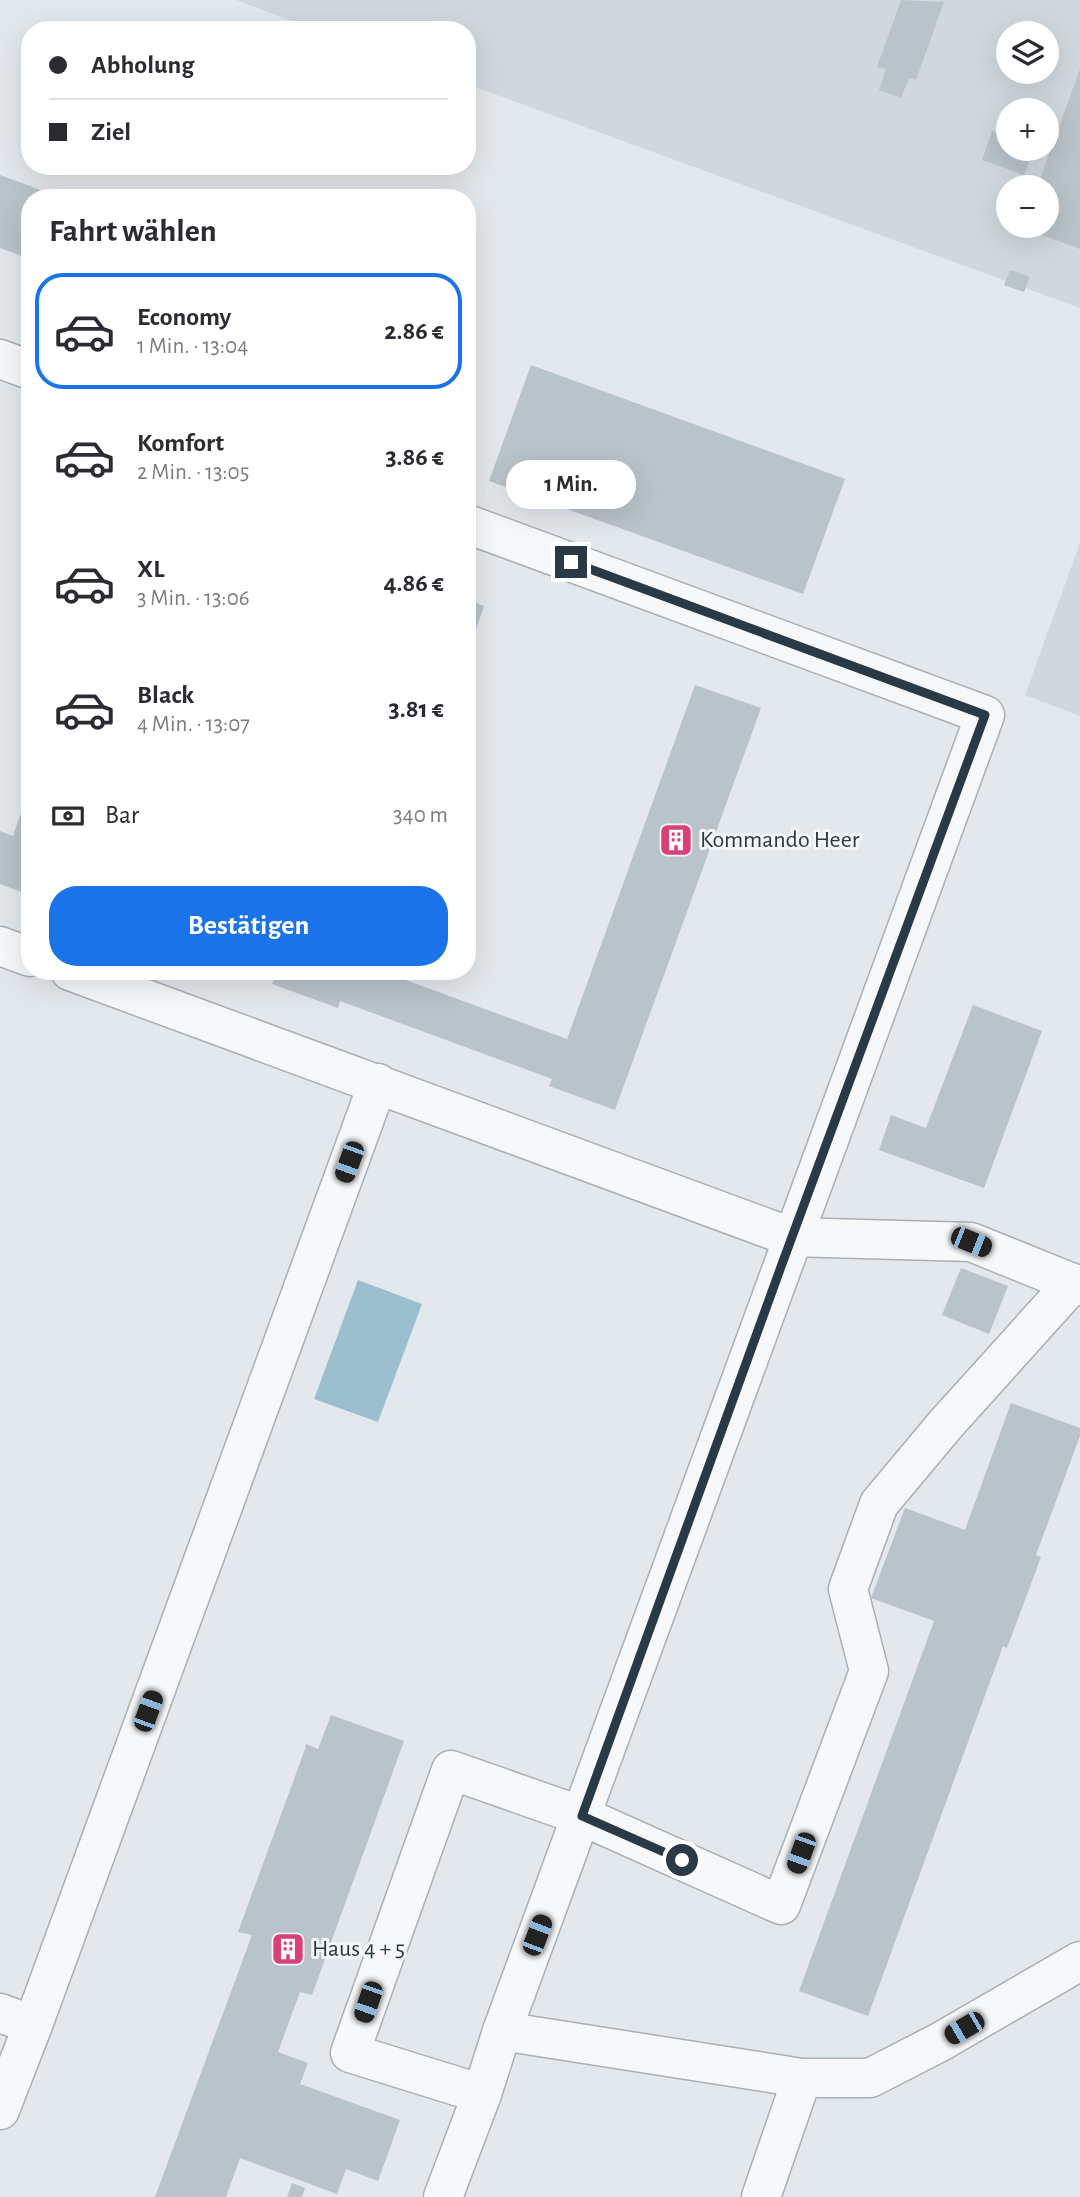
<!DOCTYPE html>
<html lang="de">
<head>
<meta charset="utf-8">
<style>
	body { margin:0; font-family:"Alegreya Sans",sans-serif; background:#f2f2f3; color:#2b2b33; height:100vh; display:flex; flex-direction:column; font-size:26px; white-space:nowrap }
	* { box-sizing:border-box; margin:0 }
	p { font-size:23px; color:#7c7c81 }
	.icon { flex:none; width:38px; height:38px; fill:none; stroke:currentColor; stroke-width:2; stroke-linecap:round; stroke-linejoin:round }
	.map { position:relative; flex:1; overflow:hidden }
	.drawer { position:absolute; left:21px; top:189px; width:455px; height:791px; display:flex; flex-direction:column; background:#fff; border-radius:28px; box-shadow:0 7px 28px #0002 }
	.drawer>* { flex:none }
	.hud { position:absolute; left:21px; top:21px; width:455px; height:154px; border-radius:28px; box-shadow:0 7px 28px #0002; display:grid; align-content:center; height:154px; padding:0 28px; background:#fff }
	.controls { position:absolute; left:996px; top:21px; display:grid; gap:14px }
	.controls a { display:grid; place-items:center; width:63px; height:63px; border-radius:50%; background:#fff; box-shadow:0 7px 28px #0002; font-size:35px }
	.end { position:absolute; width:32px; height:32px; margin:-16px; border:9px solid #293946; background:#fff; box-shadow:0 0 0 4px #fff }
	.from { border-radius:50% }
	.bubble { position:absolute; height:49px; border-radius:24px; background:#fff; box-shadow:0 7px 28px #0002; font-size:23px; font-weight:700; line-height:49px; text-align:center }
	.car { position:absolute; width:21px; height:42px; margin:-21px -10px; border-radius:9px; box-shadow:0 0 5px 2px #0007; background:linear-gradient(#222 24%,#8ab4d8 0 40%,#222 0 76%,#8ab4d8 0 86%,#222 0) }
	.hud b { display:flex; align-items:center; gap:24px; height:66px; font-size:26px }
	.hud b+b { border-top:2px solid #e1e1e2 }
	.hud i { width:18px; height:18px; background:#2b2b33 }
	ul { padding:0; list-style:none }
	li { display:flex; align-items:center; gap:21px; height:116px; margin:0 14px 10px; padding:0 14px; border:4px solid transparent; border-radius:28px }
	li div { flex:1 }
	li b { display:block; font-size:26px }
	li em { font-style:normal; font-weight:700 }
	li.active { border-color:#1a73e8 }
	li>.icon { width:63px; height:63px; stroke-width:1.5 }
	h2 { padding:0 28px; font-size:32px; line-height:84px }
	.pay { display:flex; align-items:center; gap:18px; height:77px; padding:0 28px; font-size:26px }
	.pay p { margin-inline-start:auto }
	.action { display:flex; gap:14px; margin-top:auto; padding:14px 28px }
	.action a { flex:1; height:80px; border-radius:28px; background:#1a73e8; color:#fff; font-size:28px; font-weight:700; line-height:80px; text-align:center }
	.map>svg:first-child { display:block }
	.built { fill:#d0d8de; fill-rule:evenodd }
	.water { fill:#9bbfce }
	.building { fill:#b9c3ca }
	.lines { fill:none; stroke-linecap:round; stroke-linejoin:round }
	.minor-casing { stroke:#a7b0b7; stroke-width:41 }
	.minor { stroke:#f6f8fa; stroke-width:38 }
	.route { stroke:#293946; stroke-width:9 }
	.labels { text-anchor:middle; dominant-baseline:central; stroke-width:6; stroke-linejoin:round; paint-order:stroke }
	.poi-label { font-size:24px; fill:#293946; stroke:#f3f7f9; text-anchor:start }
</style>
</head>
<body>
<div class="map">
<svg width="1080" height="2197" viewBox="0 0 1080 2197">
	<rect width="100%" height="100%" fill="#e3e8ec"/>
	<!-- built -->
	<g class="built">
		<path d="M236 0H1080V308L467 84V30H317ZM1008 33H1046V72H1008ZM1008 110H1046V149H1008ZM1008 187H1046V226H1008Z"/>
		<path d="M1080 543V716L1025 695Z"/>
	</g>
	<!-- water -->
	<path class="water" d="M358 1280 422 1304 378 1422 314 1399Z"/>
	<!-- building -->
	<g class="building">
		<path d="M901 0 944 2 916 80 909 78 901 98 879 90 886 69 877 67Z"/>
		<path d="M1080 69V249L1023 228 1024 226H1046V187H1037Z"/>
		<path d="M992 131 1008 137V149H1034L1024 175 982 160Z"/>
		<path d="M0 175 60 197 30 198V259L0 248Z"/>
		<path d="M1010 270 1030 277 1024 292 1004 285Z"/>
		<path d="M531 365 845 479 803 594 489 481Z"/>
		<path d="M467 599 484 606 468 652H467Z"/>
		<path d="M695 685 761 708 615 1110 549 1086 552 1079 340 1001 338 1008 272 984 275 977 261 972 381 971 567 1039Z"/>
		<path d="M29 790H30V895L0 884V831L13 836Z"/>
		<path d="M973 1005 1042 1031 984 1188 879 1150 891 1115 926 1128Z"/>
		<path d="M961 1268 1008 1286 989 1334 942 1315Z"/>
		<path d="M1011 1403 1080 1428V1436L1036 1555 1041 1557 1007 1648 1003 1646 868 2016 799 1991 934 1621 871 1598 905 1508 965 1530Z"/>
		<path d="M331 1715 404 1741 312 1995 300 1992 278 2052 308 2063 300 2084 400 2120 378 2181 346 2169 337 2194 240 2158 226 2197H155L252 1935 238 1932 305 1749 306 1744 318 1749Z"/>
		<path d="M292 2183 305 2188 302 2197H287Z"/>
	</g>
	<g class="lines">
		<defs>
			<g id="minor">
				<path d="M0 359 30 370"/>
				<path d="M0 946 30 957"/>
				<path d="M70 971 791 1237 971 1242 1080 1286"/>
				<path d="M0 2013 33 2025 378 1083"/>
				<path d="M502 2031 802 2078H870L940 2042 1080 1961"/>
				<path d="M482 2094 350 2053 451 1770 582 1816 781 1905 869 1671 848 1589 879 1504 945 1425 1073 1283"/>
				<path d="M0 2110 33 2025"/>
				<path d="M443 2197 482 2094 502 2031 985 715 467 524"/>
				<path d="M761 2197 802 2078"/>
			</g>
		</defs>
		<!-- minor casing -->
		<use href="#minor" class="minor-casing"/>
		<!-- minor -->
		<use href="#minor" class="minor"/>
	</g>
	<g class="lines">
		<!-- route -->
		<path class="route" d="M571 562 985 715 782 1264 582 1816 682 1860"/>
	</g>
	<!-- icons -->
	<defs>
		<symbol id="building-square" viewBox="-11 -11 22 22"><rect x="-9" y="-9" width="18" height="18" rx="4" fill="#d94077" stroke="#f3f7f9"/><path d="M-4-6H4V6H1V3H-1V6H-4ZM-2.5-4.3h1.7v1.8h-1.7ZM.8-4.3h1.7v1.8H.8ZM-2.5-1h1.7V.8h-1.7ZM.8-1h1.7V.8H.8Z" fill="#fff"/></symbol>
	</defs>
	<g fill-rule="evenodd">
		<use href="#building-square" x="657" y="821" width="38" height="38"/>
		<use href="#building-square" x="269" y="1930" width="38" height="38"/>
	</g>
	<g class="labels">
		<!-- poi labels -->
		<g class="poi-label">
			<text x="700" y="840">Kommando Heer</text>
			<text x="312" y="1949">Haus 4 + 5</text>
		</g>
	</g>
</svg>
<div class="controls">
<a><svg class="icon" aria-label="layers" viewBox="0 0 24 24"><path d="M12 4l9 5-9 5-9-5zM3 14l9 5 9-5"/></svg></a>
<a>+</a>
<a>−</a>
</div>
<i class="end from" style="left:682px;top:1860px"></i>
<i class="end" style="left:571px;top:562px"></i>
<div class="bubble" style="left:506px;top:460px;width:130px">1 Min.</div>
<i class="car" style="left:349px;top:1162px;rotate:200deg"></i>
<i class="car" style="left:971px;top:1242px;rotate:112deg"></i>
<i class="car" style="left:148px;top:1711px;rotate:20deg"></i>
<i class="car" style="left:801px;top:1853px;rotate:200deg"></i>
<i class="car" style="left:537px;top:1935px;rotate:21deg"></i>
<i class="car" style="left:368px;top:2002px;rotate:199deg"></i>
<i class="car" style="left:964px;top:2028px;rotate:240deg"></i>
<div class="hud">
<b><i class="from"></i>Abholung</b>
<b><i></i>Ziel</b>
</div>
<section class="drawer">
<h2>Fahrt wählen</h2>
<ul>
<li class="active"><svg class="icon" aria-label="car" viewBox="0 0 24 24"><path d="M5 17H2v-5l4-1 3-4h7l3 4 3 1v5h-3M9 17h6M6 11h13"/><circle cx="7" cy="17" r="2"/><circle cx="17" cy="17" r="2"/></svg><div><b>Economy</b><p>1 Min. · 13:04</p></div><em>2.86 €</em></li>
<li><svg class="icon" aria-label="car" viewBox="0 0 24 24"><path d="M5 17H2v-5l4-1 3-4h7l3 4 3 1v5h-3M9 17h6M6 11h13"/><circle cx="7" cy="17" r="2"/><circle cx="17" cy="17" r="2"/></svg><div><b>Komfort</b><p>2 Min. · 13:05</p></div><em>3.86 €</em></li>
<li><svg class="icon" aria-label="car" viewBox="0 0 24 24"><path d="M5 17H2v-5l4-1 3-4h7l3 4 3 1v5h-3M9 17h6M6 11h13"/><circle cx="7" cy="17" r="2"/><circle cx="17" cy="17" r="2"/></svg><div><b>XL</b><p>3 Min. · 13:06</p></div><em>4.86 €</em></li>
<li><svg class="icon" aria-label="car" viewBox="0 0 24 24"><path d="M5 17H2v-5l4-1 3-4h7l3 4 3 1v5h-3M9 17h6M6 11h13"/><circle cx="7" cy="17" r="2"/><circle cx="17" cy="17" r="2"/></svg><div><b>Black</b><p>4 Min. · 13:07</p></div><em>3.81 €</em></li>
</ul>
<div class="pay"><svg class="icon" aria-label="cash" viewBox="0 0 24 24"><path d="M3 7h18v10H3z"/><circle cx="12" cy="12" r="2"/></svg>Bar<p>340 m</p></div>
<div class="action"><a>Bestätigen</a></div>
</section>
</div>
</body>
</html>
